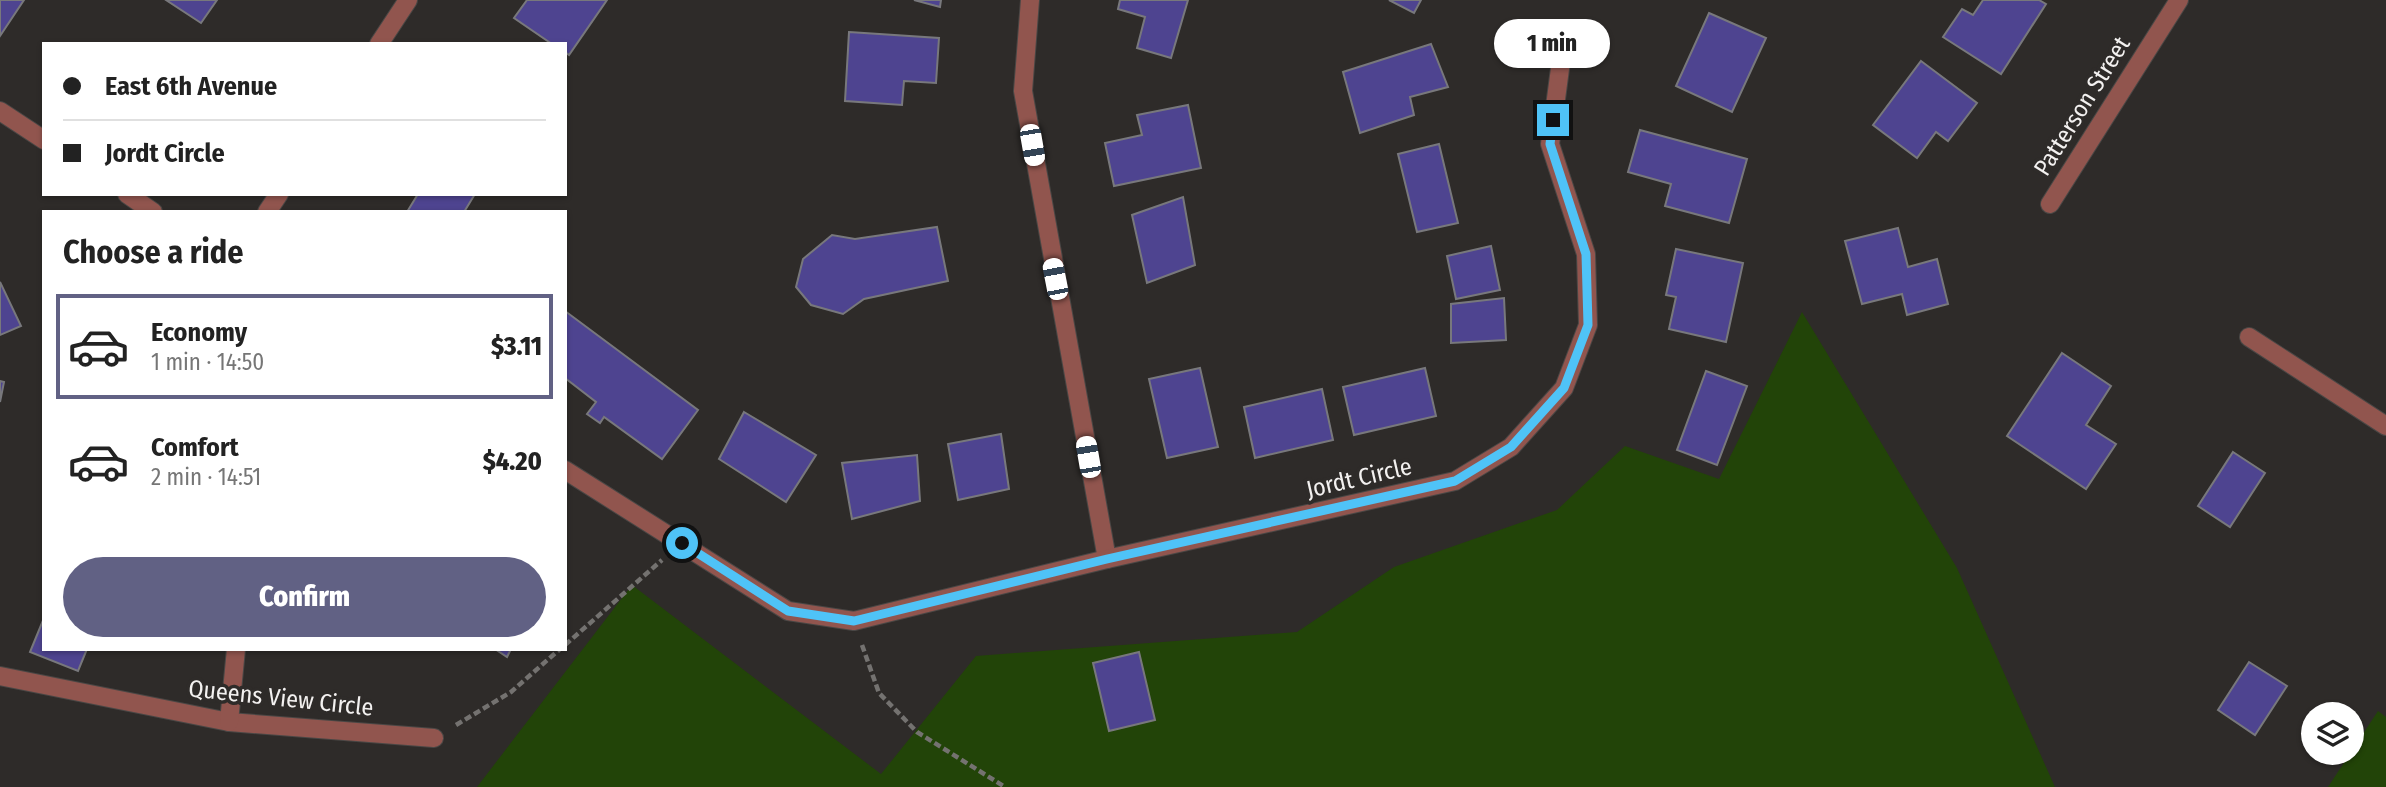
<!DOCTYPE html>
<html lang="en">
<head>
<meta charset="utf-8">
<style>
	body { margin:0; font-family:"Fira Sans Condensed",sans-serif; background:#f6f6f6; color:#222; height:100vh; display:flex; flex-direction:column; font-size:26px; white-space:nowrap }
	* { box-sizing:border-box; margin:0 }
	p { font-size:23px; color:#767676 }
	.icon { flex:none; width:38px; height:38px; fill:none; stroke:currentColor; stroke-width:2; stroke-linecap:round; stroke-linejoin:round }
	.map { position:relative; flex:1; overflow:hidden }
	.details { position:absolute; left:42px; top:210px; width:525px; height:441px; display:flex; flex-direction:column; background:#fff; border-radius:0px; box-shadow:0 2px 5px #0004 }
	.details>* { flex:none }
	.top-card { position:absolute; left:42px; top:42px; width:525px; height:154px; border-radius:0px; box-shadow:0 2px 5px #0004; display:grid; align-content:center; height:154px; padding:0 21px; background:#fff }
	.fabs { position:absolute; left:2301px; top:702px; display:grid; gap:14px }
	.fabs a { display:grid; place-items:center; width:63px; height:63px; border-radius:50%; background:#fff; box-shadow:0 2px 5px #0004; font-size:35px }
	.end { position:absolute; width:32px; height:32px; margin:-16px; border:9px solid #4fc3f7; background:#111; box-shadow:0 0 0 4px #111 }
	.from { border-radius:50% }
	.bubble { position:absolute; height:49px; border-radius:24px; background:#fff; box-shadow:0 2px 5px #0004; font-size:23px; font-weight:800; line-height:49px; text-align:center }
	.car { position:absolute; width:21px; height:42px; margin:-21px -10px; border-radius:9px; box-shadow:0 0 5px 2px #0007; background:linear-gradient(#fff 24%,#345 0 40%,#fff 0 76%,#345 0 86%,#fff 0) }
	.top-card b { display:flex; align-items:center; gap:24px; height:66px; font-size:26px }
	.top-card b+b { border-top:2px solid #e0e0e0 }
	.top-card i { width:18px; height:18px; background:#222 }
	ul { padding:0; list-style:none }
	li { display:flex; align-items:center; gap:21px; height:105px; margin:0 14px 10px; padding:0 7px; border:4px solid transparent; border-radius:0px }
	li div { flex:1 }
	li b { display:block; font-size:26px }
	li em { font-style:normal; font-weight:800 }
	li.active { border-color:#616184 }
	li>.icon { width:63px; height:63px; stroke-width:1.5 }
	h2 { padding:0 21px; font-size:32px; line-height:84px }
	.cta { display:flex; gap:14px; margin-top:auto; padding:14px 21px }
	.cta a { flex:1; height:80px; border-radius:42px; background:#616184; color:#fff; font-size:28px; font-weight:800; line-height:80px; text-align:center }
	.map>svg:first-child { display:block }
	.green { fill:#224408 }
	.building { fill:#4e4490; stroke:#78787c; stroke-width:2 }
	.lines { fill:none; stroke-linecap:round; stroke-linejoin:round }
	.street-casing { stroke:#4a4745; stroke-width:20 }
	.path { stroke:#747270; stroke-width:4.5; stroke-dasharray:7 3.5; stroke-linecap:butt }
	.street { stroke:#91554e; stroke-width:18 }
	.route { stroke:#4fc3f7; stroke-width:9 }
	.labels { text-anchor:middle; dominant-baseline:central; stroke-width:7; stroke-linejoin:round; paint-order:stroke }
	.street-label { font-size:24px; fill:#f3f1f0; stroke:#2e2b29 }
</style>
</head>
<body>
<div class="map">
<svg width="2386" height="787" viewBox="0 0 2386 787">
	<rect width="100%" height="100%" fill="#2e2b29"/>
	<!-- green -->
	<g class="green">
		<path d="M1802 312 1957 568 2055 787H477L632 585 881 774 976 656 1297 632 1394 567 1557 510 1625 446 1719 479Z"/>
		<path d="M2378 711 2386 717V787H2328Z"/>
	</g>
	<!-- building -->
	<g class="building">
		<path d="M0 0H24L0 36Z"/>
		<path d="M166 0H217L201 23Z"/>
		<path d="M527 0H607L569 55 565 52V44H552L514 18Z"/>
		<path d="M914 0H941L940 7Z"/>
		<path d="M1120 0H1188L1171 58 1137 48 1145 17 1118 9Z"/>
		<path d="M1389 0H1421L1414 13Z"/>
		<path d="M1983 0H2039L2046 4 2001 74 1943 37 1962 9 1973 15Z"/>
		<path d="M1709 13 1766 38 1732 112 1676 86Z"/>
		<path d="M849 32 939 38 936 83 904 81 902 105 845 101Z"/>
		<path d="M1431 44 1448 87 1410 97 1414 115 1360 133 1343 72Z"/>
		<path d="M1921 61 1977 103 1948 141 1936 132 1917 158 1873 125Z"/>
		<path d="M1188 105 1201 168 1114 186 1105 143 1142 135 1137 115Z"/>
		<path d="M1640 130 1747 159 1729 223 1665 206 1671 184 1628 172Z"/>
		<path d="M1439 144 1458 223 1417 232 1398 154Z"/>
		<path d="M418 194H475L464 212H407Z"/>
		<path d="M1183 197 1195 265 1147 283 1132 215Z"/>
		<path d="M937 227 948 281 864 299 843 314 811 305 796 287 803 259 832 235 855 239Z"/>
		<path d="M1898 228 1908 267 1937 259 1948 304 1907 315 1902 294 1862 304 1845 241Z"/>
		<path d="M1491 246 1500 290 1456 299 1447 256Z"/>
		<path d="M1676 249 1743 263 1726 342 1669 329 1676 297 1666 295Z"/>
		<path d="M0 282 21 326 0 335Z"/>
		<path d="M1504 298 1506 340 1451 343V304Z"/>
		<path d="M565 311 698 410 662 459 604 417 600 423 587 414 596 402 565 378Z"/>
		<path d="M2062 353 2111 386 2086 425 2116 444 2086 489 2007 436Z"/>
		<path d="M1200 368 1218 447 1167 458 1149 379Z"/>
		<path d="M1425 368 1436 416 1354 435 1343 387Z"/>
		<path d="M1706 371 1747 386 1717 465 1677 450Z"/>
		<path d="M0 381 4 382 0 402Z"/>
		<path d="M1322 389 1333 440 1255 458 1244 407Z"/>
		<path d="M744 412 816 455 786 502 719 459Z"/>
		<path d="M1001 434 1009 489 958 500 948 444Z"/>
		<path d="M2233 452 2265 473 2230 527 2198 506Z"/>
		<path d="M917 455 920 501 852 519 842 463Z"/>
		<path d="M44 618V649H87L78 671 30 652Z"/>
		<path d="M495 649H511L507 657Z"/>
		<path d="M1139 652 1155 720 1109 731 1093 663Z"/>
		<path d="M2249 662 2287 686 2255 735 2218 710Z"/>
	</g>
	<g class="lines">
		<defs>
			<g id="street">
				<path d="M1030 0 1023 91 1107 559"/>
				<path d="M379 44 408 0"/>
				<path d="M0 111 44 140"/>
				<path d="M127 194 153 212"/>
				<path d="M2050 204 2179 0"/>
				<path d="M267 212 279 194"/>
				<path d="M2249 337 2386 426"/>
				<path d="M565 470 788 611 854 621 1107 559 1455 481 1511 447 1564 388 1588 325 1586 254 1550 144 1563 46"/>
				<path d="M0 676 229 722 434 738"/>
				<path d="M229 722 236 649"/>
			</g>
		</defs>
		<!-- street casing -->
		<use href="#street" class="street-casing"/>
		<!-- path -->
		<g class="path">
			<path d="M565 645 662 560"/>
			<path d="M862 645 879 693 917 732 1005 787"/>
			<path d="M456 725 511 692 560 649"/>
		</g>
		<!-- street -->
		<use href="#street" class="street"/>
	</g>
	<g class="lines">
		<!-- route -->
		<path class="route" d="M682 543 788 611 854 621 1107 559 1455 481 1511 447 1564 388 1588 325 1586 254 1550 144 1553 120"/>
	</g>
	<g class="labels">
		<!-- street labels -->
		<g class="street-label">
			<text transform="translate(2082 106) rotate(-58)">Patterson Street</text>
			<text transform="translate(1359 478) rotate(-13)">Jordt Circle</text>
			<text transform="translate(281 698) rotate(6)">Queens View Circle</text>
		</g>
	</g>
</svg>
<div class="fabs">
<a><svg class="icon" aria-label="layers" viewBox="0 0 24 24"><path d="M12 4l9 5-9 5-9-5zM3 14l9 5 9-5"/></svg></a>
</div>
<i class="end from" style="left:682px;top:543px"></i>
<i class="end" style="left:1553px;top:120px"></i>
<div class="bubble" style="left:1494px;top:19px;width:116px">1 min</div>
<i class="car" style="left:1032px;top:145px;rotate:170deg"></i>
<i class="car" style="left:1055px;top:279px;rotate:349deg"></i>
<i class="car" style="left:1088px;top:457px;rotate:350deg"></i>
<div class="top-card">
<b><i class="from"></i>East 6th Avenue</b>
<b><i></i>Jordt Circle</b>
</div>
<section class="details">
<h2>Choose a ride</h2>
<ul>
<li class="active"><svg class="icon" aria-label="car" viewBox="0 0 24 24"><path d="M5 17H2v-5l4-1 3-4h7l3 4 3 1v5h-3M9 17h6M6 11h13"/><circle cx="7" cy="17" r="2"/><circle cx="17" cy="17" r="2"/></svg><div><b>Economy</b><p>1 min · 14:50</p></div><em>$3.11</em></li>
<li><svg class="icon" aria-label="car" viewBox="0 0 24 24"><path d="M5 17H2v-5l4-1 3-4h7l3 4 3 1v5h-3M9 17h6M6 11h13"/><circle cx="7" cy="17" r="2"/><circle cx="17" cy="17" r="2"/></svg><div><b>Comfort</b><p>2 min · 14:51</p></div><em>$4.20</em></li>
</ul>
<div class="cta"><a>Confirm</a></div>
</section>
</div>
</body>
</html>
